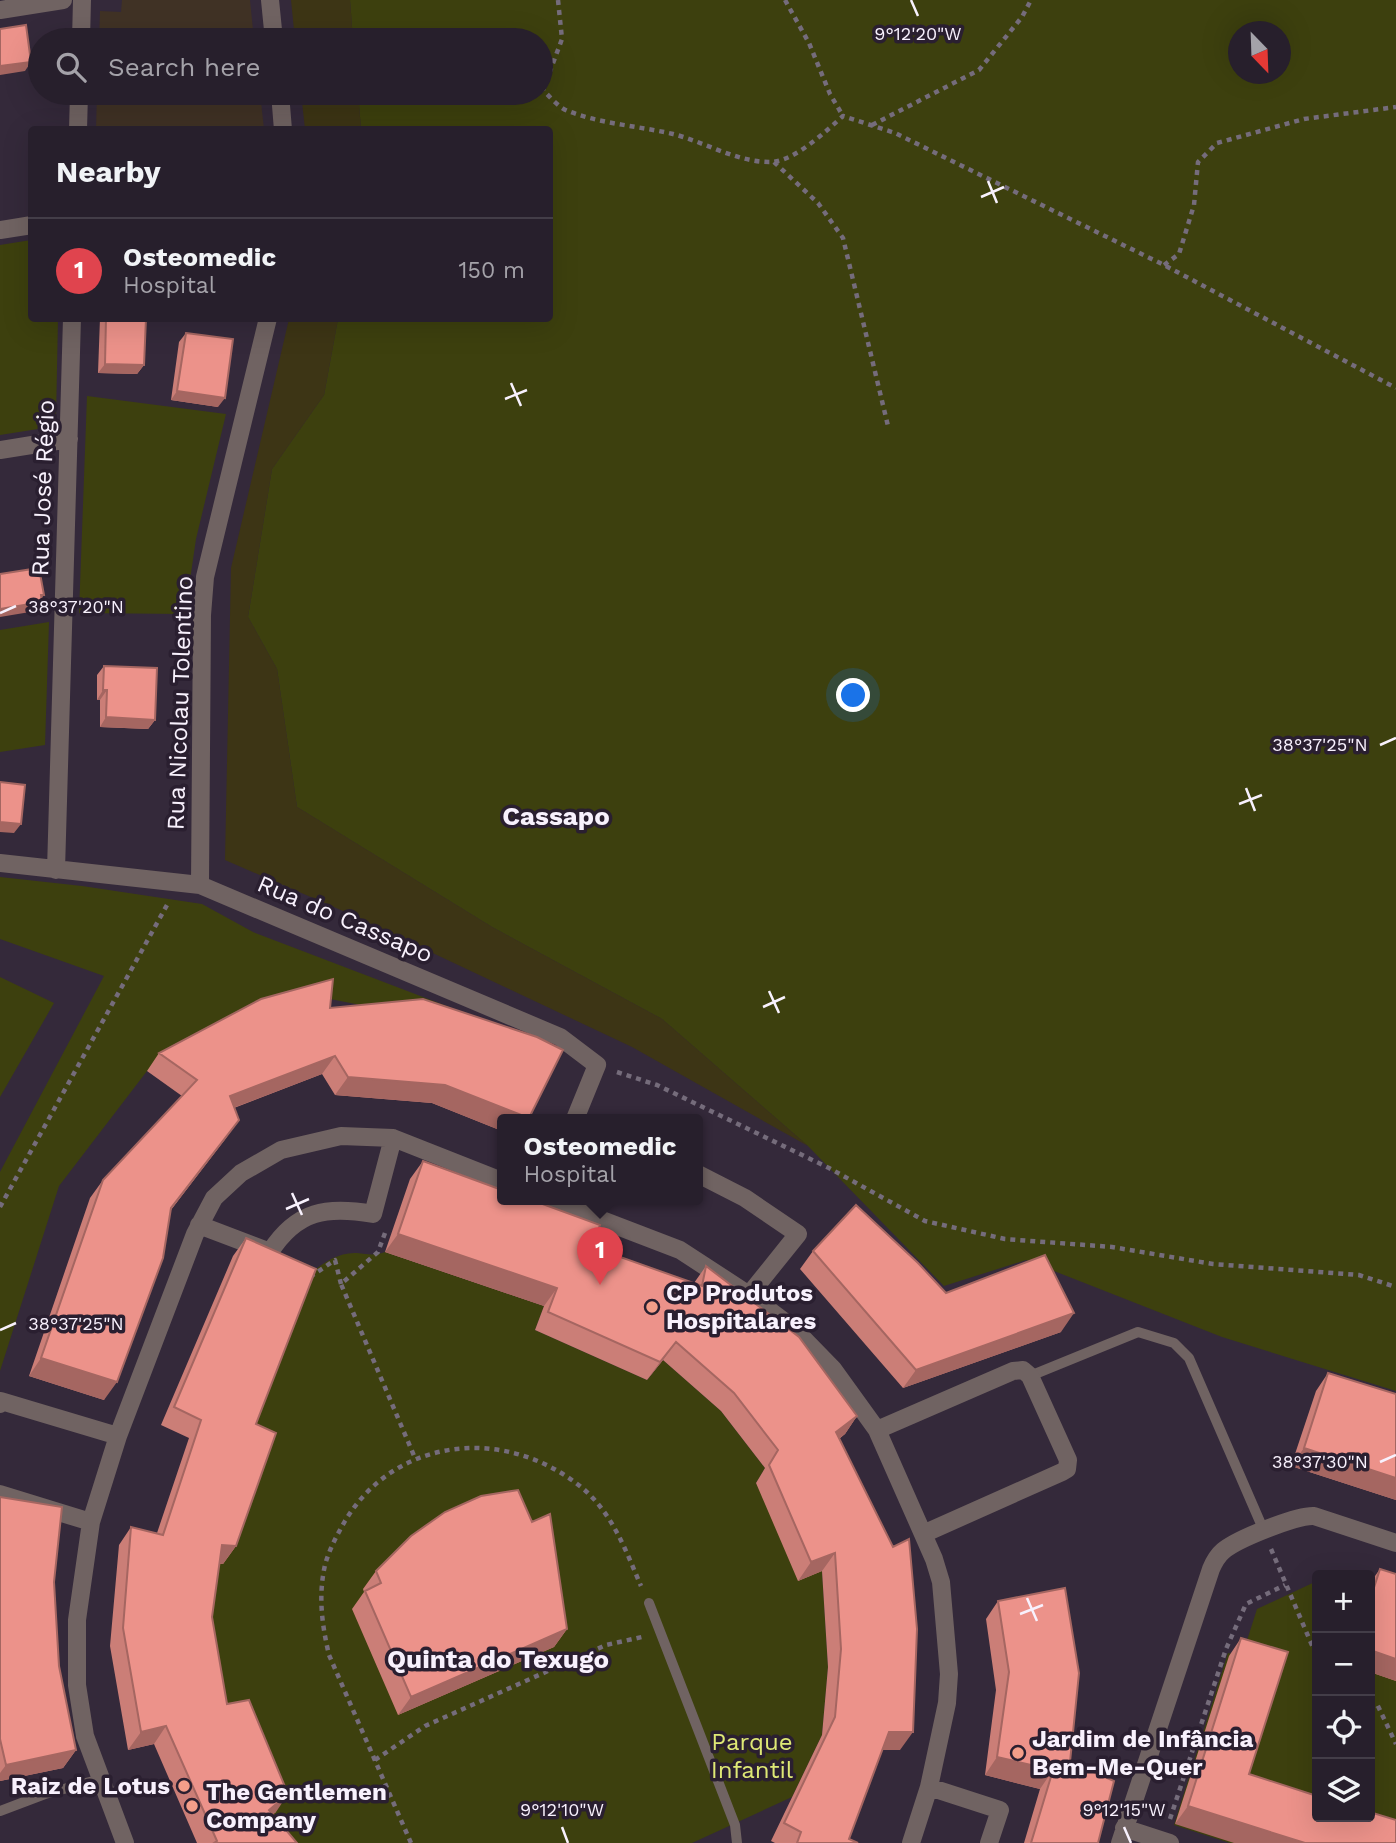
<!DOCTYPE html>
<html lang="en">
<head>
<meta charset="utf-8">
<style>
  body { margin:0; font-family:"Work Sans",sans-serif; background:#2f2734; color:#f1f3f6 }
  .controls { position:absolute; right:21px; bottom:21px; display:grid; overflow:hidden; border-radius:7px; box-shadow:0 7px 28px #0002 }
  .controls button { width:63px; height:63px; display:grid; place-items:center; padding:0; border:0; border-bottom:2px solid #433d48; background:#271f2c; color:#f1f3f6; font:35px sans-serif }
  .compass { position:absolute; left:1228px; top:21px; width:63px; height:63px; border-radius:50%; background:#271f2c; box-shadow:0 7px 28px #0002; rotate:157deg }
  .you { position:absolute; left:854px; top:696px; width:24px; height:24px; margin:-18px; border:5px solid #fff; border-radius:50%; background:#1a73e8; box-shadow:0 0 0 10px #1a73e833 }
  .badge { display:grid; place-items:center; width:46px; height:46px; border-radius:50%; background:#ea580c; color:#fff; font-size:23px; font-weight:700 }
  .pin { position:absolute; translate:-50% -58px; filter:drop-shadow(0 2px 4px #0008) }
  .pin::after { content:''; position:absolute; top:37px; width:24px; height:21px; background:inherit; clip-path:polygon(0 0,100% 0,50% 100%) }
  .popup { position:absolute; left:497px; top:1114px; width:206px; height:91px; box-sizing:border-box; display:grid; place-content:center; border-radius:7px; background:#271f2c; filter:drop-shadow(0 2px 5px #0005); font-size:23px; white-space:nowrap; color:#a4a2a9 }
  .popup b { font-size:26px; color:#f1f3f6 }
  .popup::after { content:''; position:absolute; left:50%; top:100%; margin-left:-14px; border:14px solid transparent; border-top-color:#271f2c }
  .list { margin:0; padding:0; list-style:none }
  h2 { display:flex; justify-content:space-between; align-items:center; height:91px; margin:0; padding:0 28px; font-size:30px }
  h2 small { font-size:23px; font-weight:400; color:#a4a2a9 }
  .list li { display:grid; grid-template-columns:46px 1fr auto; gap:21px; align-items:center; box-sizing:border-box; height:105px; padding:0 28px; border-top:2px solid #433d48 }
  .list b { display:block; font-size:26px; white-space:nowrap }
  .list p { margin:0; font-size:23px; white-space:nowrap; color:#a4a2a9 }
  .list em { font-size:23px; font-style:normal; color:#a4a2a9 }
  .icon { flex:none; width:38px; height:38px; fill:none; stroke:currentColor; stroke-width:2; stroke-linecap:round; stroke-linejoin:round }
  .map { position:relative; flex:none; width:1396px; height:1843px; overflow:hidden }
  .search { position:absolute; background:#271f2c; box-shadow:0 7px 28px #0002; left:28px; top:28px; width:525px; height:77px; display:flex; align-items:center; gap:18px; box-sizing:border-box; padding:0 24px; border-radius:38px; color:#a4a2a9; font-size:26px }
  .panel { position:absolute; background:#271f2c; box-shadow:0 7px 28px #0002; left:28px; top:126px; width:525px; height:196px; border-radius:7px }
  .map>svg:first-child { display:block }
  .industrial { fill:#403225 }
  .green { fill:#3d400e; fill-rule:evenodd }
  .sand { fill:#3d3515 }
  .lines { fill:none; stroke-linecap:round; stroke-linejoin:round }
  .path { stroke:#756c7b; stroke-width:4.5; stroke-dasharray:5 5; stroke-linecap:butt }
  .service { stroke:#706362; stroke-width:10 }
  .minor { stroke:#706362; stroke-width:18 }
  .wall { fill:#cb7e77 }
  .shaded-wall { fill:#a56661 }
  .building { fill:#ec928a; stroke:#a56661; stroke-width:2 }
  .ticks { fill:none; stroke:#f8f1fd; stroke-width:2.5 }
  .poi-dot { fill:#f49e89; stroke:#2a1f30; stroke-width:2.5 }
  .labels { text-anchor:middle; stroke-width:7; stroke-linejoin:round; paint-order:stroke }
  .street-label { font-size:24px; fill:#f8f1fd; stroke:#2a1f30 }
  .poi-label { font-size:24px; font-weight:bold; fill:#f8f1fd; stroke:#2a1f30; text-anchor:start }
  .park-label { font-size:24px; fill:#dee875; stroke:#2a1f30 }
  .neighbourhood-label { font-size:26px; font-weight:bold; fill:#f8f1fd; stroke:#2a1f30 }
  .ticks-label { font-size:18px; text-anchor:middle; fill:#f8f1fd; stroke:#2a1f30; stroke-width:7; stroke-linejoin:round; paint-order:stroke }
</style>
</head>
<body>
<div class="map">
<svg width="1396" height="1843" viewBox="0 0 1396 1843">
  <rect width="100%" height="100%" fill="#34293a"/>
  <path class="industrial" d="M122 0H250L254 40H99L100 11 121 12Z
    M97 93H260L264 129H96Z"/>
  <path class="green" d="M350 0H1396V1391L1222 1337 1026 1260 944 1286 808 1146 662 1019 492 927 297 807 277 669 248 617 272 469 324 395 338 319 550 318V130L361 129 358 93H541V40H353ZM1238 32H1280V74H1238Z
    M31 240 32 318 58 319 56 417 38 429 0 435V245Z
    M87 396 226 414 196 539 185 614 79 613Z
    M49 622 45 745 0 752V630Z
    M0 877 82 886 202 904 253 932 533 1039 320 997 147 1071 59 1186 0 1371V1172L104 976 0 939Z
    M0 977 54 1003 0 1097Z
    M385 1252 544 1306 535 1330 647 1380 663 1360 721 1411 765 1468 756 1483 822 1571 828 1667 822 1735 792 1797 692 1843H269L214 1722 209 1563 243 1442 310 1274C322 1263 339 1252 357 1253 368 1254 373 1256 385 1252Z
    M1317 1581V1817H1370V1581L1396 1590V1843H1230L1174 1825 1228 1653 1242 1656 1257 1609Z"/>
  <path class="sand" d="M291 0H350L353 40H295Z
    M301 93H358L361 129H305Z
    M289 319H338L324 395 272 469 248 617 277 669 297 807 492 927 662 1019 808 1146 632 1047 350 914 225 860 231 568Z"/>
  <g class="lines">
    <path class="path" d="M558 0 562 39 543 90C550 97 559 108 568 111 601 124 639 126 673 134 705 142 738 163 772 162 796 160 826 131 843 116L895 133 1164 265 1396 388
      M785 0 809 43 830 94 843 116
      M872 125 979 70 1022 17 1031 0
      M774 162 818 203 843 238 888 426
      M1164 265 1179 254 1194 205 1198 162 1217 143 1304 119 1396 107
      M617 1072 657 1085 829 1168 925 1221 1005 1239 1112 1247 1213 1264 1359 1275 1396 1287
      M0 1207 167 905
      M385 1233 378 1252 341 1284 415 1458
      M310 1277 335 1260 341 1284
      M1271 1549 1317 1657
      M1370 1708 1377 1704 1396 1744
      M375 1760 425 1726 606 1645 642 1637
      M1170 1819 1226 1649 1246 1604 1285 1585
      M411 1843 329 1655C322 1625 318 1596 325 1565 329 1550 337 1535 345 1521 396 1436 506 1426 581 1487 612 1512 626 1551 641 1586"/>
    <path class="service" d="M1030 1376 1138 1332 1174 1343 1189 1358 1264 1531
      M649 1603 735 1825 737 1843
      M0 1811 45 1794 101 1779"/>
    <path class="minor" d="M270 0 274 40
      M0 10 63 0
      M81 40 82 0
      M280 93 283 130
      M78 130 79 93
      M0 230 32 225
      M0 450 69 439
      M0 863 200 885 560 1037 597 1065 575 1119
      M56 870 72 318
      M200 885 202 615 205 577 268 318
      M698 1174 745 1198 798 1234 749 1295
      M547 1199 680 1250 749 1295 794 1329 833 1369 877 1430 934 1559 941 1582 949 1674 947 1703 929 1787 911 1843
      M199 1225 270 1252C297 1210 327 1206 373 1214L393 1138
      M0 1404 1 1401 118 1436
      M877 1430 1013 1371 1023 1370 1030 1376 1068 1460 1067 1469 1062 1472 923 1534
      M0 1494 91 1522
      M929 1787 1000 1810 989 1843
      M1124 1828 1170 1843
      M125 1843 85 1736 77 1685V1620L91 1522 118 1436 195 1234 214 1198 241 1173 281 1150 341 1136 393 1138 502 1181
      M1120 1843 1211 1569C1214 1562 1217 1556 1223 1551 1237 1539 1297 1515 1314 1516L1396 1543"/>
  </g>
  <path class="wall" d="M100 318H146L144 365 137 374 98 373Z
    M186 333 218 407 171 400 179 342Z
    M104 666 155 720 148 729 100 727V700H97V675Z
    M330 1008 502 1119V1131L432 1103 335 1095 322 1074 234 1108 226 1138 171 1210 104 1400 29 1376 90 1198 103 1180 182 1096 147 1071 159 1053Z
    M423 1161 592 1247 694 1283 706 1266 857 1416 845 1434 839 1439 900 1750H882L849 1839 858 1843H775L771 1841 822 1735 828 1667 822 1571 798 1581 756 1483 765 1468 721 1411 663 1360 647 1380 535 1330 544 1306 385 1252 410 1179Z
    M246 1238 256 1424 236 1546 223 1564H219L212 1617 227 1704 276 1812 273 1814 297 1843H197L154 1744 128 1750 110 1646 119 1545 131 1527 157 1533 189 1438 161 1425 233 1256Z
    M813 1251 946 1293 1061 1332 903 1388 800 1269Z
    M1328 1373 1396 1394V1500L1291 1466 1316 1391Z
    M0 1497 54 1582 59 1666 76 1750 63 1768 0 1781Z
    M1380 1569 1396 1574V1681L1370 1672V1583Z
    M376 1571 567 1629 554 1647 398 1715 352 1609 364 1592 363 1589Z
    M998 1601 1070 1762 1098 1843H1024L1040 1789 985 1775 996 1690 986 1619Z
    M1241 1638 1249 1774 1175 1824 1229 1656Z"/>
  <path class="shaded-wall" d="M31 62 25 71 0 75V66Z
    M105 364 144 365 137 374 98 373Z
    M177 391 225 398 218 407 171 400Z
    M44 595 38 603 42 602 36 611 0 617V609Z
    M103 690H107L100 700H97Z
    M106 717 155 720 148 729 100 727Z
    M0 822 21 824 14 833 0 832Z
    M335 1056 322 1074 217 1114 230 1096Z
    M348 1077 445 1085 529 1118 502 1119V1131L432 1103 335 1095Z
    M239 1120 226 1138 158 1226 171 1208Z
    M398 1234 557 1288 544 1306 385 1252Z
    M1074 1313 1061 1332 903 1388 916 1370Z
    M676 1342 663 1360 647 1380 660 1362Z
    M41 1358 117 1382 104 1400 29 1376Z
    M857 1416 845 1434 823 1450 836 1432Z
    M1304 1448 1396 1478V1500L1291 1466Z
    M222 1545 236 1546 223 1564 209 1563Z
    M835 1553 822 1571 798 1581 811 1562Z
    M567 1629 554 1647 398 1715 411 1697Z
    M1370 1650 1396 1659V1681L1370 1672Z
    M166 1726 154 1744 128 1750 141 1732Z
    M889 1732H913L900 1750H876Z
    M76 1750 63 1768 0 1781V1773L6 1765Z
    M997 1757 1053 1770 1040 1789 985 1775Z
    M288 1794 276 1812 257 1829 269 1810Z
    M1188 1806 1305 1843H1234L1175 1824Z"/>
  <path class="building" d="M26 25 31 62 0 66V29Z
    M106 318H146L144 365 105 364Z
    M186 333 233 339 225 398 177 391Z
    M39 568 44 595H41L42 602 0 609V574Z
    M104 666 157 668 155 720 106 717 107 690H103Z
    M0 782 25 785 21 824 0 822Z
    M333 979 330 1008 423 999 537 1037 563 1050 529 1118 445 1085 348 1077 335 1056 230 1096 239 1120 171 1208 163 1258 117 1382 41 1358 103 1180 197 1080 159 1053 261 999Z
    M423 1161 502 1190V1199H529L600 1225 592 1247 702 1286 706 1266 799 1337 857 1416 836 1432 893 1547 909 1539 917 1629 913 1732H889L849 1839 858 1843H797L801 1832 784 1823 835 1717 841 1649 835 1553 811 1562 769 1465 778 1450 734 1393 676 1342 660 1362 548 1312 557 1288 398 1234Z
    M856 1205 918 1263 946 1293 1045 1255 1074 1313 916 1370 813 1251Z
    M246 1238 316 1269 256 1424 276 1433 236 1546 222 1545 212 1617 227 1704 249 1700 288 1794 269 1810 297 1843H214L217 1841 166 1726 141 1732 123 1628 131 1527 163 1535 201 1420 174 1407Z
    M1328 1373 1396 1394V1478L1304 1448Z
    M518 1490 532 1522 550 1514 567 1629 411 1697 365 1591 381 1583 376 1571 411 1536 445 1512 481 1496Z
    M0 1497 62 1507 54 1582 59 1666 76 1750 6 1765 0 1739Z
    M1380 1569 1396 1574V1659L1370 1650V1600Z
    M1065 1588 1079 1673 1070 1762 1114 1781 1098 1843H1031L1053 1770 997 1757 1009 1672 998 1601Z
    M1241 1638 1288 1652 1249 1774 1317 1796V1817H1370V1812L1396 1820V1843H1305L1188 1806Z"/>
  <path class="ticks" d="M911 0 918 16M988 181 997 203M981 197 1004 187M511 383 521 406M505 399 527 390M0 613 16 606M1380 745 1396 738M1246 788 1255 811M1239 804 1262 795M769 991 779 1013M763 1007 785 997M292 1193 302 1215M286 1209 309 1199M0 1330 16 1323M1380 1462 1396 1455M1027 1598 1037 1621M1020 1614 1043 1605M562 1827 568 1843M1124 1827 1131 1843"/>
  <g class="poi-dot">
    <circle cx="652" cy="1307" r="7"/>
    <circle cx="1018" cy="1753" r="7"/>
    <circle cx="184" cy="1786" r="7"/>
    <circle cx="192" cy="1806" r="7"/>
  </g>
  <g class="labels">
    <g class="street-label">
      <text transform="translate(43 488) rotate(-88)" y="8">Rua José Régio</text>
      <text transform="translate(180 703) rotate(-88)" y="8">Rua Nicolau Tolentino</text>
      <text transform="translate(345 919) rotate(23)" y="8">Rua do Cassapo</text>
    </g>
    <g class="poi-label">
      <text x="666" y="1301">CP Produtos<tspan x="666" dy="28">Hospitalares</tspan></text>
      <text x="1032" y="1747">Jardim de Infância<tspan x="1032" dy="28">Bem-Me-Quer</tspan></text>
      <text x="170" y="1794" text-anchor="end">Raiz de Lotus</text>
      <text x="206" y="1800">The Gentlemen<tspan x="206" dy="28">Company</tspan></text>
    </g>
    <g class="park-label">
      <text x="752" y="1750">Parque<tspan x="752" dy="28">Infantil</tspan></text>
    </g>
    <g class="neighbourhood-label">
      <text x="556" y="825">Cassapo</text>
      <text x="498" y="1668">Quinta do Texugo</text>
    </g>
  </g>
  <g class="ticks-label">
    <text x="918" y="40">9°12'20"W</text>
    <text x="76" y="613">38°37'20"N</text>
    <text x="1320" y="751">38°37'25"N</text>
    <text x="76" y="1330">38°37'25"N</text>
    <text x="1320" y="1468">38°37'30"N</text>
    <text x="562" y="1816">9°12'10"W</text>
    <text x="1124" y="1816">9°12'15"W</text>
  </g>
</svg>
<div class="controls">
<button>+</button>
<button>−</button>
<button><svg class="icon" aria-label="locate" viewBox="0 0 24 24"><circle cx="12" cy="12" r="6"/><path d="M12 2v4M12 18v4M2 12h4M18 12h4"/></svg></button>
<button><svg class="icon" aria-label="layers" viewBox="0 0 24 24"><path d="M12 4l9 5-9 5-9-5zM3 14l9 5 9-5"/></svg></button>
</div>
<svg class="compass" viewBox="-18 -18 36 36"><path d="M0-13l5 13h-10z" fill="#e53935"/><path d="M0 13l5-13h-10z" fill="#a4a2a9"/></svg>
<div class="you"></div>
<div class="pin badge" style="left:600px;top:1285px;background:#e0444e">1</div>
<div class="popup"><b>Osteomedic</b>Hospital</div>
<div class="search"><svg class="icon" aria-label="search" viewBox="0 0 24 24"><circle cx="10" cy="10" r="6"/><path d="M15 15l6 6"/></svg>Search here</div>
<section class="panel">
<h2>Nearby<small></small></h2>
<ul class="list">
<li><span class="badge" style="background:#e0444e">1</span><div><b>Osteomedic</b><p>Hospital</p></div><em>150 m</em></li>
</ul>
</section>
</div>
</body>
</html>
